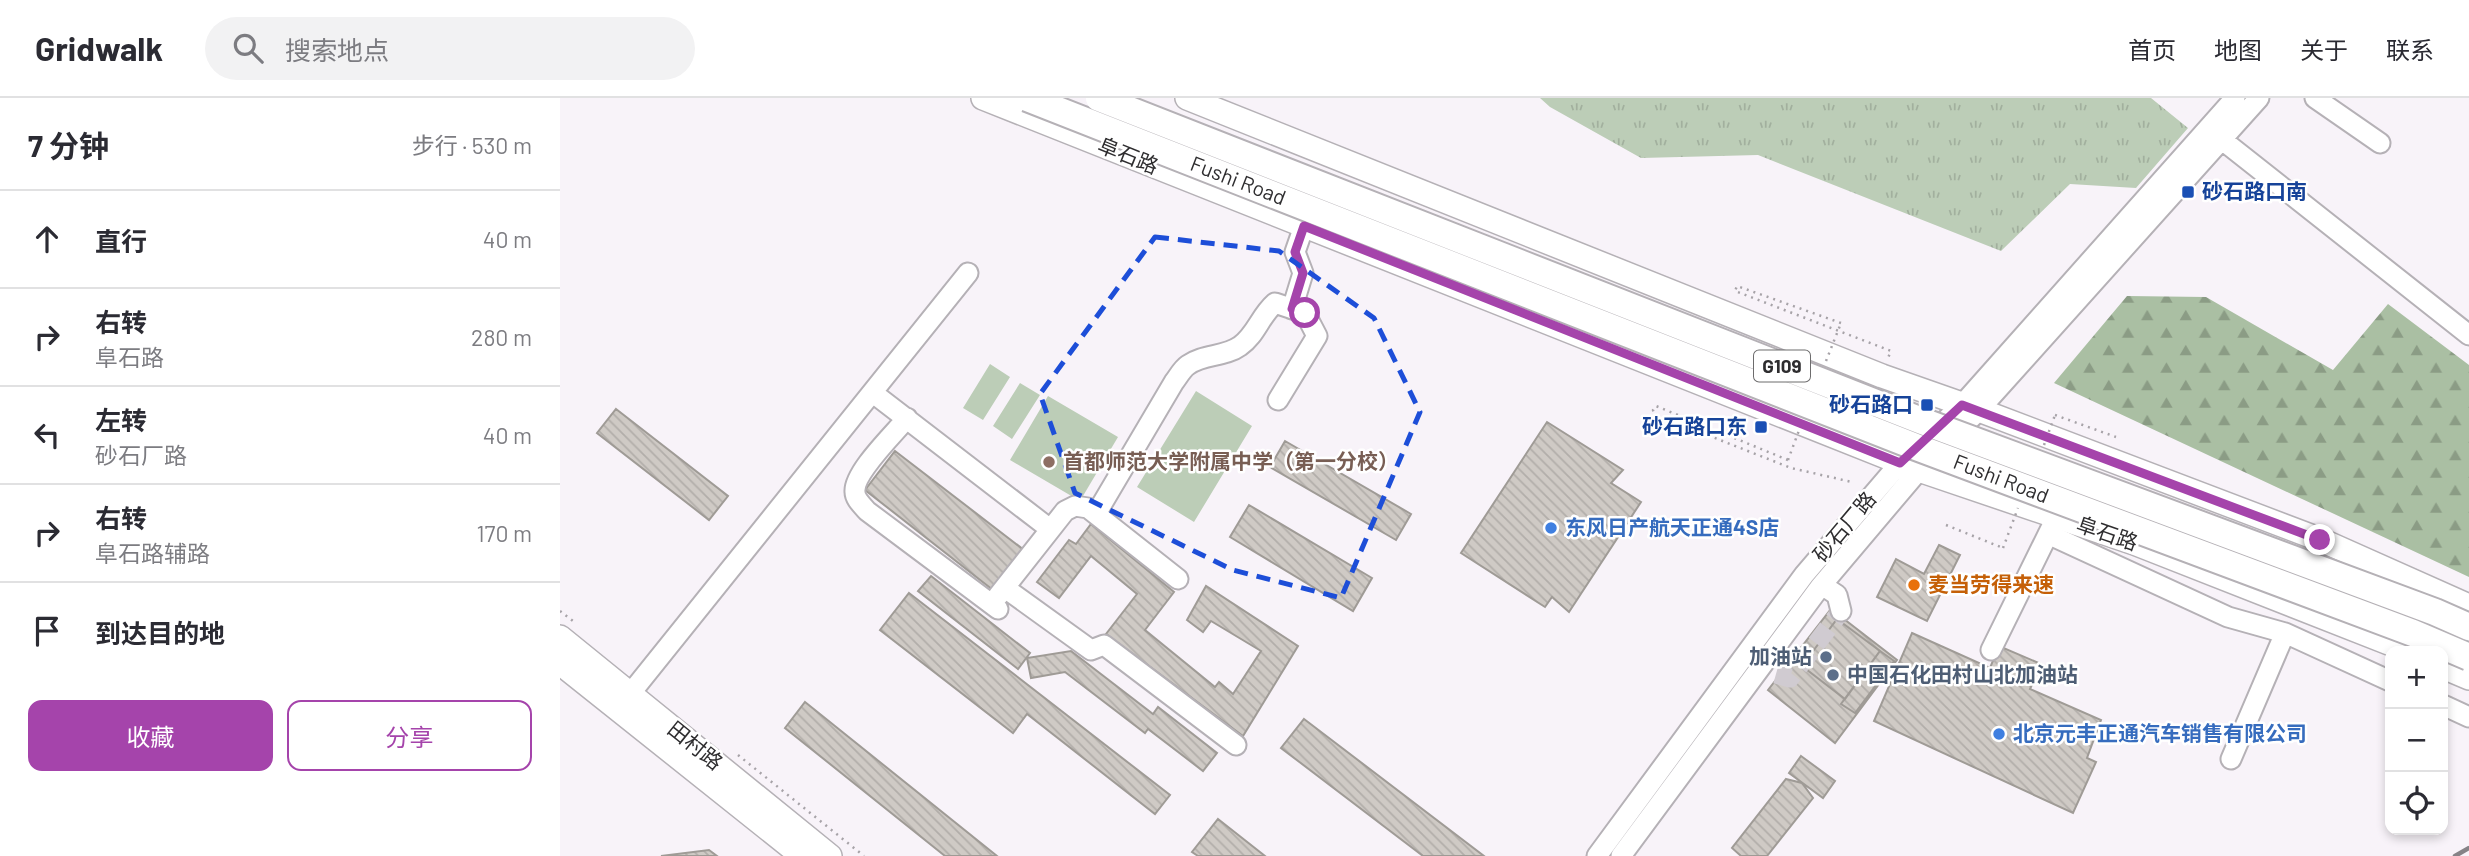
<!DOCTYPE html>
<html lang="zh">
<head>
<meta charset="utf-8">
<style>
  body { margin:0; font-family:Barlow,"Noto Sans SC",sans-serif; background:#f2f2f3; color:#2b2b33 }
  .controls { position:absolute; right:21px; bottom:21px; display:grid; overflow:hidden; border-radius:14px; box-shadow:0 4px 10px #0003 }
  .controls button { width:63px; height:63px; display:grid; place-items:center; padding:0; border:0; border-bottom:2px solid #e1e1e2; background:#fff; color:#2b2b33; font:35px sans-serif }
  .stop { position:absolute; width:21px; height:21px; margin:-16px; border:5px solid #a544ab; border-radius:50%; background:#fff }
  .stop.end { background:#a544ab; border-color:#fff; box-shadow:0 2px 7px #0008 }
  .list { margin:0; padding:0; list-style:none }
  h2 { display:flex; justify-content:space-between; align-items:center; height:91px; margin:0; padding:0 28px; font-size:30px }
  h2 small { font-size:23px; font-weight:400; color:#7c7c81 }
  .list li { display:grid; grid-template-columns:46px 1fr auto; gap:21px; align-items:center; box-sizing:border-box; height:98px; padding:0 28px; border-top:2px solid #e1e1e2 }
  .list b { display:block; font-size:26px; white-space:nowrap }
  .list p { margin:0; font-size:23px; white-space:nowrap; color:#7c7c81 }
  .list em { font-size:23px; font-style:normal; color:#7c7c81 }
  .actions { display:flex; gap:14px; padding:21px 28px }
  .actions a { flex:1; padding:16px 0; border:2px solid #a544ab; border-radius:14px; text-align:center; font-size:24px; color:#a544ab }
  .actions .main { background:#a544ab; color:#fff }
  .icon { flex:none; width:38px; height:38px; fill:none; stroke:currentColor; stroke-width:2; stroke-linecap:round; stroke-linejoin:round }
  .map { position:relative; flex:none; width:1909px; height:758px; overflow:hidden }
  header { display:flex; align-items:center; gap:42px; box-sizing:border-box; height:98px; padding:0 35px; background:#fff; border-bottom:2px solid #e1e1e2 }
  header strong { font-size:33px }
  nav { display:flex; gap:38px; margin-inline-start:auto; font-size:24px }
  .search { width:490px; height:63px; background:#f2f2f3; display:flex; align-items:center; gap:18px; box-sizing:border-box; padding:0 24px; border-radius:38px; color:#7c7c81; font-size:26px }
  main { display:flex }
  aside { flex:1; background:#fff }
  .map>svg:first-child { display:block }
  .grass { fill:#bccdb7 }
  .forest { fill:url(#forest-firs) }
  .park { fill:url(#park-tufts) }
  .building { fill:url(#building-back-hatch); stroke:#9f9b96; stroke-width:2 }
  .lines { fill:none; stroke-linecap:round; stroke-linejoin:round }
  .minor-tunnel { stroke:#d0cbd1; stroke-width:19; stroke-dasharray:19 10; stroke-linecap:butt }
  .minor-casing { stroke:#b5b1b6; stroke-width:23 }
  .major-casing { stroke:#b5b1b6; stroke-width:26 }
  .path { stroke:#a7a3a8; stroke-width:2.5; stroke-dasharray:2 5; stroke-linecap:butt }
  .minor { stroke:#fff; stroke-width:19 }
  .major { stroke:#fff; stroke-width:23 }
  .rail { stroke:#868387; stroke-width:4.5 }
  .highway-bridge-casing { stroke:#b5b1b6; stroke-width:30; stroke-linecap:butt }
  .path-bridge { stroke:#a7a3a8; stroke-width:2.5; stroke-dasharray:2 5; stroke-linecap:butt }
  .highway-bridge { stroke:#fff; stroke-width:26 }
  .route { stroke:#a544ab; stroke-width:9 }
  .marked { fill:none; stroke:#1d4ed8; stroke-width:5; stroke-dasharray:14 9; stroke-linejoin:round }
  .transit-dot { fill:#1a4fb4; stroke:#fff; stroke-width:2.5 }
  .education-dot { fill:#8d6e63; stroke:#fff; stroke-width:2.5 }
  .shop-dot { fill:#3f7fe0; stroke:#fff; stroke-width:2.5 }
  .food-dot { fill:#e8710a; stroke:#fff; stroke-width:2.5 }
  .service-dot { fill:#5c6f8a; stroke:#fff; stroke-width:2.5 }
  .labels { text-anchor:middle; stroke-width:5; stroke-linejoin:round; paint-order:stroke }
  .shield { fill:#fff; stroke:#6d6c6d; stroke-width:2 }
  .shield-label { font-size:19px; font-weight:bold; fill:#2e2d2f }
  .street-label { font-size:21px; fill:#2e2d2f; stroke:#fff }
  .transit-label { font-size:21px; font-weight:bold; fill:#164399; stroke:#fff; text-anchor:end }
  .education-label { font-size:21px; font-weight:bold; fill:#785e54; stroke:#fff; text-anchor:start }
  .shop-label { font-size:21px; font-weight:bold; fill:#366cbe; stroke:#fff; text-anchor:start }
  .food-label { font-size:21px; font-weight:bold; fill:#c56008; stroke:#fff; text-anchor:start }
  .service-label { font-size:21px; font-weight:bold; fill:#4e5e75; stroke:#fff; text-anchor:end }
</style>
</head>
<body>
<header>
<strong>Gridwalk</strong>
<div class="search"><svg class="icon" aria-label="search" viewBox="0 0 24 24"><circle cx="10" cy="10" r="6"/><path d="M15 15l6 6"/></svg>搜索地点</div>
<nav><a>首页</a><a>地图</a><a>关于</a><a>联系</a></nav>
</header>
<main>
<aside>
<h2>7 分钟<small>步行 · 530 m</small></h2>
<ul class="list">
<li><svg class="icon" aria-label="ahead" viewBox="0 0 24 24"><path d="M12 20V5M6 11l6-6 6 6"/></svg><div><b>直行</b></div><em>40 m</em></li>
<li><svg class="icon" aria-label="right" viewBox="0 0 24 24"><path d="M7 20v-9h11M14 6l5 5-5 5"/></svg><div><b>右转</b><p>阜石路</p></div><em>280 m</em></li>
<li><svg class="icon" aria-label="left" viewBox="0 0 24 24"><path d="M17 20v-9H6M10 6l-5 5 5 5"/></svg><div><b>左转</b><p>砂石厂路</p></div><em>40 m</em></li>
<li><svg class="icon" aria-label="right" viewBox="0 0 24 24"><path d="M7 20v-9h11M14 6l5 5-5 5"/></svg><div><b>右转</b><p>阜石路辅路</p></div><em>170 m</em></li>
<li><svg class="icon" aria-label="arrive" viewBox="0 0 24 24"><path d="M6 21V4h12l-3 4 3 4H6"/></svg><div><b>到达目的地</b></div></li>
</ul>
<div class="actions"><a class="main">收藏</a><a>分享</a></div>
</aside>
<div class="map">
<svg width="1909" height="758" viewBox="0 0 1909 758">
  <defs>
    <pattern id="forest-firs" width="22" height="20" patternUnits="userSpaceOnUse" patternTransform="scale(1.75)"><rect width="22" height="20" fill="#aabfa3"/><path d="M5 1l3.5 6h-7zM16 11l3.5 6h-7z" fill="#8b9c85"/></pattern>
    <pattern id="park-tufts" width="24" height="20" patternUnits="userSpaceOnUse" patternTransform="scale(1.75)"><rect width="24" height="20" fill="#bccdb7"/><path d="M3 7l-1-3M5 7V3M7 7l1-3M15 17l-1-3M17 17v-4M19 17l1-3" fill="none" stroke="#a2b09e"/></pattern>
    <pattern id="building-back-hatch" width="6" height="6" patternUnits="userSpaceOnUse" patternTransform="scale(1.75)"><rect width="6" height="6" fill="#cfcac5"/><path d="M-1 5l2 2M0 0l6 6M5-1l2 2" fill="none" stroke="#b2aeaa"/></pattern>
  </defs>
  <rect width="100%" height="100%" fill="#f8f3f9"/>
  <path class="grass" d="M430 266 450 279 423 322 403 310Z
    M460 285 480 297 452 341 433 328Z
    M636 293 692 328 634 424 577 389Z
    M488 298 558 339 520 403 450 362Z"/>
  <path class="forest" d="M1567 198 1646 199 1773 272 1828 206 1909 267V479L1494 285Z"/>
  <path class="park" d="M980 0H1591L1628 30 1576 90 1510 86 1441 153 1198 57 1081 60 990 9Z"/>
  <path class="building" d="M56 311 168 398 149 422 37 335Z
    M987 324 1063 372 1051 385 1081 404 1009 514 992 499 985 509 901 455Z
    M725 343 851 416 836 442 710 369Z
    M335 353 464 452 433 492 305 392Z
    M689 407 812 480 793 513 670 439Z
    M531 426 614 494 585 532 655 589 659 584 673 596 701 553 651 523 643 534 627 522 646 488 738 548 683 638 546 536 577 496 531 458 499 500 477 484 509 442 516 446Z
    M1379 447 1400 457 1367 523 1317 499 1336 461 1364 476Z
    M371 478 470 555 458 571 358 493Z
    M349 495 610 697 595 716 467 616 453 635 320 532Z
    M1271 511 1337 562 1275 645 1208 592Z
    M1277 521 1320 553 1285 601 1242 568Z
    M1352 535 1430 570 1439 548 1481 566 1470 591 1541 622 1527 660 1536 664 1513 715 1314 623Z
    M511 553 593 616 598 609 657 655 643 673 588 631 585 635 505 574 471 580 467 560Z
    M1320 553 1334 563 1295 615 1281 606Z
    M245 604 437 758H385L225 630Z
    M744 621 924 758H863L721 650Z
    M1241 658 1275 683 1263 700 1229 675Z
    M1226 681 1242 685 1253 700 1207 758H1181L1172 750Z
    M658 721 705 758H638L632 754Z
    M149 752 157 758H101Z"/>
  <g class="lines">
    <path class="minor-tunnel" d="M1216 576 1230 580 1281 513"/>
    <defs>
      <path id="minor" d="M1755 0 1820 45
        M1661 41 1909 237
        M732 211 743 175 735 154 744 128
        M313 295 490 431
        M347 320C334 336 293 375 295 394 295 401 302 407 307 413L438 511
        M536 416 614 284C618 279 622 271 628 267 643 256 665 259 680 248 696 237 700 218 715 205L745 215 757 238 718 302
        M1488 436 1668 519 1725 535 1830 583
        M1262 487 1277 497 1281 513
        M445 490 531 552 544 547 676 647
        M438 498 505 413 515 408 528 410 618 481
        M1431 552 1493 426
        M70 596 408 175
        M1883 607 1909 619
        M1671 661 1725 535
        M1037 758 1244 477 1340 365 1402 307 1675 0
        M1061 758 1260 489 1359 372 1419 312 1699 0"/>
      <path id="major" d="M423 0 1359 372 1574 445 1849 553
        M627 0 1322 278 1419 312 1761 442 1909 508
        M0 539 270 758
        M0 565 242 758
        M1883 569 1909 580"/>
    </defs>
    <use href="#minor" class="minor-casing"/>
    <use href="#major" class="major-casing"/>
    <path class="path" d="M1281 225 1177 188 1175 193 1331 253 1328 260
      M1495 317 1556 339
      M1228 362 1096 308 1093 312 1094 316 1231 370 1292 384
      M1386 427 1443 450
      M0 513 13 523
      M178 657 304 758"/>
    <use href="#minor" class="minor"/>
    <use href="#major" class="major"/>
    <path class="rail" d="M1895 758 1909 750"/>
    <defs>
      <path id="highway-bridge" d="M467 0 1356 349 1853 535 1909 559
        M539 0 1362 323 1875 514 1909 529"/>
    </defs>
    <use href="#highway-bridge" class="highway-bridge-casing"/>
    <path class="path-bridge" d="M1266 263 1281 225
      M1484 347 1495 317
      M1228 362 1241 327
      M1443 450 1458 410"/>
    <use href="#highway-bridge" class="highway-bridge"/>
  </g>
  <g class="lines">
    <path class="route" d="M745 215 732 211 743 175 735 154 744 128 1340 365 1402 307 1760 442"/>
  </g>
  <path class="marked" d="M595 139 719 153 814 220 860 314 781 500 673 472 515 395 480 296Z"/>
  <g class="transit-dot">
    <rect x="1621" y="87" width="14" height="14" rx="3.5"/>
    <rect x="1360" y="300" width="14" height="14" rx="3.5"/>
    <rect x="1194" y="322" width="14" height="14" rx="3.5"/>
  </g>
  <circle class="education-dot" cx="489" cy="364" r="7"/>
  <g class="shop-dot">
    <circle cx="991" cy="430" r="7"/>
    <circle cx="1439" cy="636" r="7"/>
  </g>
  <circle class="food-dot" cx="1354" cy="487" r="7"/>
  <g class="service-dot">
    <circle cx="1266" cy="559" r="7"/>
    <circle cx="1273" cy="577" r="7"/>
  </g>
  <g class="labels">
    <rect class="shield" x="1194" y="252.5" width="56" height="31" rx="5"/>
    <g class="shield-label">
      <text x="1222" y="275">G109</text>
    </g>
    <g class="street-label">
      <text transform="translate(568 58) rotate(22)" y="7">阜石路</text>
      <text transform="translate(678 83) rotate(21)" y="7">Fushi Road</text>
      <text transform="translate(1441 381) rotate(21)" y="7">Fushi Road</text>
      <text transform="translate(1285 429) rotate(-50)" y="7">砂石厂路</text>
      <text transform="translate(1547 436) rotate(19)" y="7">阜石路</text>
      <text transform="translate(135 648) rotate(39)" y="7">田村路</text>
    </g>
    <g class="transit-label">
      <text x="1642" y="101" text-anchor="start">砂石路口南</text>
      <text x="1353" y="314">砂石路口</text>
      <text x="1187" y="336">砂石路口东</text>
    </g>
    <g class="education-label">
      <text x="503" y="371">首都师范大学附属中学（第一分校）</text>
    </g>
    <g class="shop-label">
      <text x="1005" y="437">东风日产航天正通4S店</text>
      <text x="1453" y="643">北京元丰正通汽车销售有限公司</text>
    </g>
    <g class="food-label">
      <text x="1368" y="494">麦当劳得来速</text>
    </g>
    <g class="service-label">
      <text x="1252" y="566">加油站</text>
      <text x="1287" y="584" text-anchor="start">中国石化田村山北加油站</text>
    </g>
  </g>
</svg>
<div class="controls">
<button>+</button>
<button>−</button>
<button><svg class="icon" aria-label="locate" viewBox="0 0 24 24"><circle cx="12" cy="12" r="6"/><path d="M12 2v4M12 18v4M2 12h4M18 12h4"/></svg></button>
</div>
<div class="stop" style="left:745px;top:215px"></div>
<div class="stop end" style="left:1760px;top:442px"></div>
</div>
</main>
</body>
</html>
